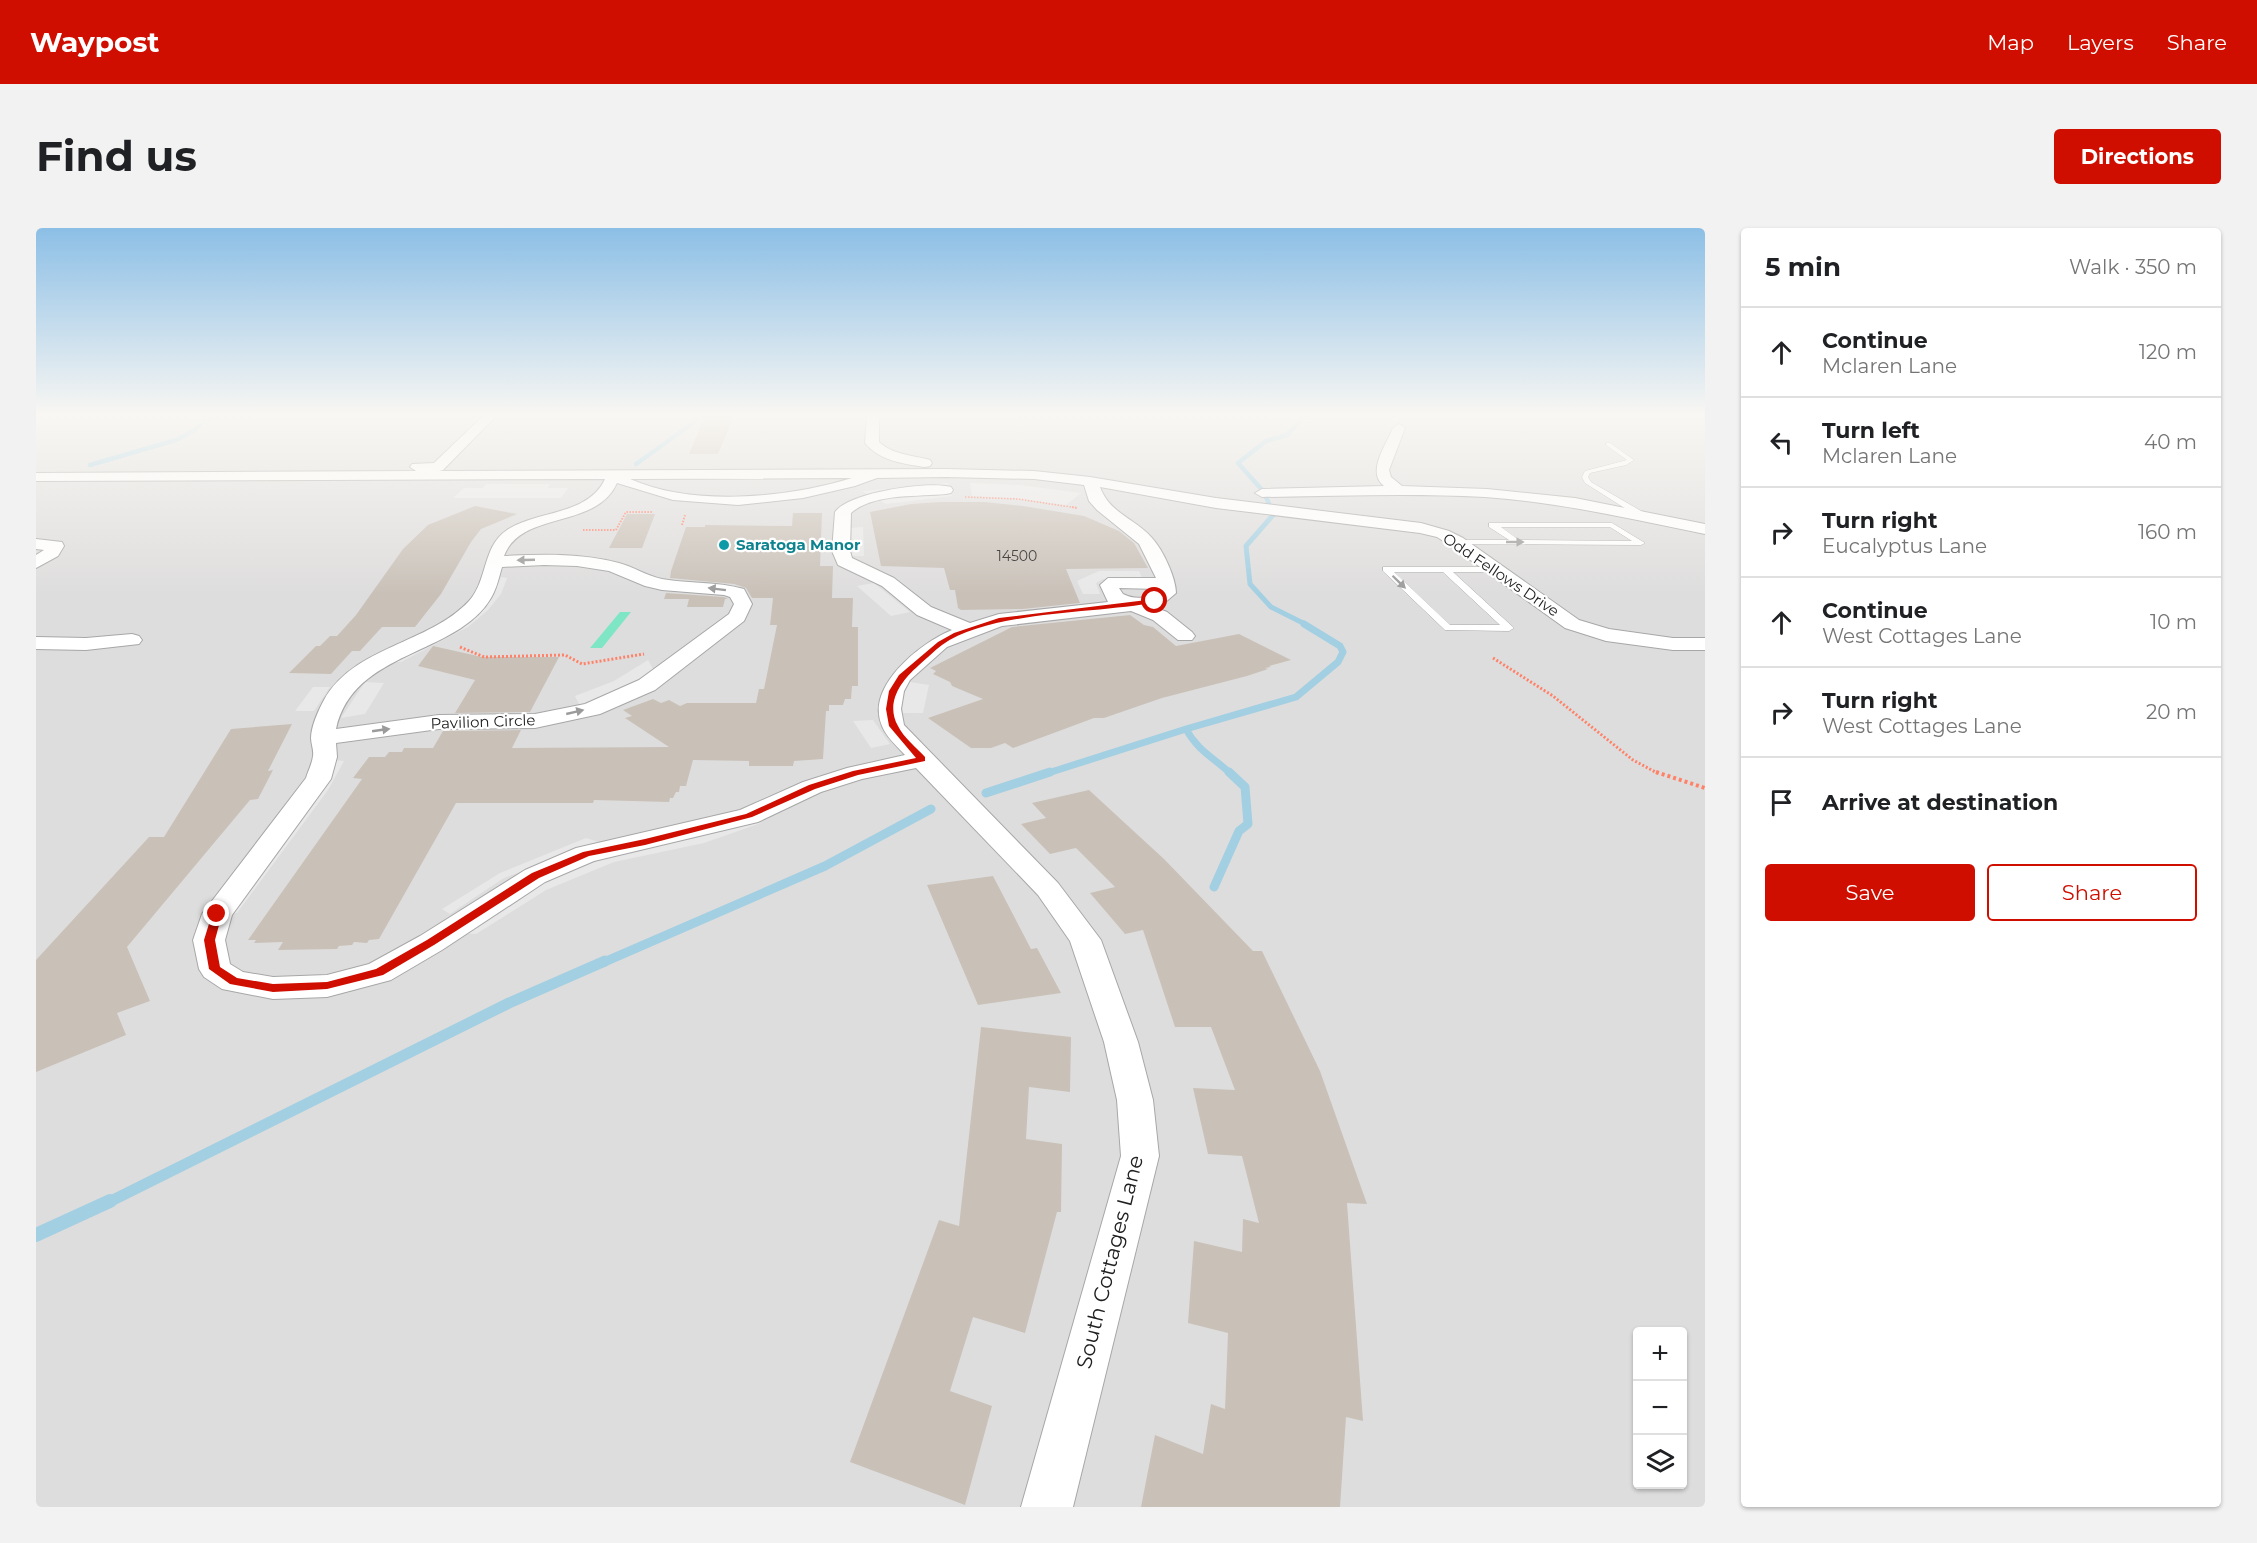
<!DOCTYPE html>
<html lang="en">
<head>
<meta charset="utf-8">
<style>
  body { margin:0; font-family:Montserrat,sans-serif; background:#f2f2f2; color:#202124 }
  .controls { position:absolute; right:18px; bottom:18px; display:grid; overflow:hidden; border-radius:6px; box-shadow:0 2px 4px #0004 }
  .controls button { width:54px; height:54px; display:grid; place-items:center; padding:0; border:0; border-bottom:2px solid #e0e0e0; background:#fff; color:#202124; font:30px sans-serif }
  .stop { position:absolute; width:18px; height:18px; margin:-14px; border:4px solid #cf0e00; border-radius:50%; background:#fff }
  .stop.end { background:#cf0e00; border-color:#fff; box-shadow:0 2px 6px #0008 }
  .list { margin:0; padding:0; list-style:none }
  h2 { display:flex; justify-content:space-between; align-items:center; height:78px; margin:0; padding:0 24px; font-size:26px }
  h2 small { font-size:20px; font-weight:400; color:#757577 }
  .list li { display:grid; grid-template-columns:39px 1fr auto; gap:18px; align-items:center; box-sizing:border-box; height:90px; padding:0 24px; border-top:2px solid #e0e0e0 }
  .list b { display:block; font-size:22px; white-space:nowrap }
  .list p { margin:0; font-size:20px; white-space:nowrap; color:#757577 }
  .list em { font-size:20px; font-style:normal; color:#757577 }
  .actions { display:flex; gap:12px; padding:18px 24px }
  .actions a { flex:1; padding:14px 0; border:2px solid #cf0e00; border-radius:6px; text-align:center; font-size:21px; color:#cf0e00 }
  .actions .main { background:#cf0e00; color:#fff }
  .icon { flex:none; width:33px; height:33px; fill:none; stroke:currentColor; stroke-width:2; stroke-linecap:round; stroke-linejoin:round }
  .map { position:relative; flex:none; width:1669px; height:1279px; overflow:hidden; border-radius:6px }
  header { display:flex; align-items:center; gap:36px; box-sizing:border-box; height:84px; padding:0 30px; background:#cf0e00; color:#fff }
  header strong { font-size:28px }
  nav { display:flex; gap:33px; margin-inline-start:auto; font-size:21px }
  .intro { display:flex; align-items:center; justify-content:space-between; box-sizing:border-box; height:144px; padding:0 36px }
  h1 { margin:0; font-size:42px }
  .button { padding:15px 27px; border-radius:6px; background:#cf0e00; color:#fff; font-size:21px; font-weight:700 }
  main { display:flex; gap:36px; padding:0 36px }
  aside { flex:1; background:#fff; border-radius:6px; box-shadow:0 2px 4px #0004 }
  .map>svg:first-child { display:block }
  .residential { fill:#dedddd; fill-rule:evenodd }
  .pitch { fill:#7ee6c5 }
  .parking { fill:#e8e8e8 }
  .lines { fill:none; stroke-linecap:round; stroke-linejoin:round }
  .stream-far5 { stroke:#a3cfe2; stroke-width:4.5 }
  .stream-far4 { stroke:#a3cfe2; stroke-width:5 }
  .stream-far3 { stroke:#a3cfe2; stroke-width:7 }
  .stream-far2 { stroke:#a3cfe2; stroke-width:9 }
  .stream-far1 { stroke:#a3cfe2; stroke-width:11 }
  .stream { stroke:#a3cfe2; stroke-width:14 }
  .building { fill:#c9c1b8 }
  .service-casing { stroke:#a7a7a7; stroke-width:1 }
  .minor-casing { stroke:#a7a7a7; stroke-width:2 }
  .path-far3 { stroke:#ff8268; stroke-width:1.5; stroke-dasharray:1.5 1.5; stroke-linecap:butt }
  .path-far2 { stroke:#ff8268; stroke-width:2; stroke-dasharray:1.5 1.5; stroke-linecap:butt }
  .path-far1 { stroke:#ff8268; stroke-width:3; stroke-dasharray:2 2; stroke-linecap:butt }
  .path { stroke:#ff8268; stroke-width:4; stroke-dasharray:3 3; stroke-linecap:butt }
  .service { fill:#fff; fill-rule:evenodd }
  .minor { fill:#fff; fill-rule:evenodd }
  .oneway { fill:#9b9b9b }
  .route { fill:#cf0e00 }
  .culture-dot { fill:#0f9aa8; stroke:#fff; stroke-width:2 }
  .labels { text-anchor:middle; stroke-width:4.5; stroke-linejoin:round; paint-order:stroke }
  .far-number-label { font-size:14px; fill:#4a4846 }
  .far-culture-label { font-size:15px; font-weight:bold; fill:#0d838f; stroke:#fff; text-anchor:start }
  .far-street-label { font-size:15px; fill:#202020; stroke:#fff }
  .near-street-label { font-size:21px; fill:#202020; stroke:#fff }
</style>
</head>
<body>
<header>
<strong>Waypost</strong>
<nav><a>Map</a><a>Layers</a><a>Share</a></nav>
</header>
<div class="intro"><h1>Find us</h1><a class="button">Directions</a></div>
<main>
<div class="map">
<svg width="1669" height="1279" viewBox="0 0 1669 1279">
  <rect width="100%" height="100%" fill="#f1eee5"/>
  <path class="residential" d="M0 188H1669V1279H0ZM1602 1104H1646V1256H1602Z"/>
  <path class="pitch" d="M584 384H595L566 420H554Z"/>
  <path class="parking" d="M912 255 916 268 850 276 826 263Z
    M934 255 984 257 1045 265 1030 277 977 270 936 268Z
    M450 256H514L512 260H532L525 270H417L428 260H447Z
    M827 299 828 328H812L814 300Z
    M1063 343H1103L1106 350 1067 351 1060 355 1064 366H1047L1041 353Z
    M465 349 471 350 465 366 452 382 432 399 365 434H357L424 398 445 382 458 366Z
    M838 355 874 384 855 388 821 358Z
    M612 432 617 441 590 460 544 478 539 468 578 453Z
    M329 454 348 455 329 486 305 490Z
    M874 454 893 457 887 485H867L865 472Z
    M277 459H294L278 483H259Z
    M837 492 854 516 835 520 817 493Z
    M297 532 308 533 292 562 201 685 188 686Z
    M719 590 725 595 668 615 578 634 510 662 440 706 424 705 489 662 576 627 664 609Z
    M550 610 563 614 468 650 414 686 406 681 464 645Z"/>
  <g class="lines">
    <path class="stream-far5" d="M600 236 667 188
      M54 237 140 212 159 202 167 194 185 188
      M1227 263 1202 235 1230 213 1251 207 1269 188
      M1230 269 1234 278"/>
    <path class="stream-far4" d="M1238 286 1210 318 1214 356 1235 379 1271 397"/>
    <path class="stream-far3" d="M1009 546 1150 501
      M1195 546C1178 530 1161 522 1150 501L1260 469 1302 434 1307 424 1304 418 1268 396"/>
    <path class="stream-far2" d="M950 565 1014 544
      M1178 659 1203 603 1212 596 1209 559 1193 544
      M566 735 789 638 895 581"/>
    <path class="stream-far1" d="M71 975 473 775 569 733"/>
    <path class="stream" d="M0 1007 74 973"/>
  </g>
  <path class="building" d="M669 188H698L682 226H653Z
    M905 274H948L987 278 1048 288 1083 303 1098 315 1112 340 1030 341 1044 375 987 381 925 382 922 380 919 362H914L908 340 845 338 834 284 875 276Z
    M439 278 481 286 445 301 435 314 405 366 379 399H346L324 423H316L295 446 253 445 280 418H284L294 408H301L320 387 367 321 392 297Z
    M757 285H786L784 338H797L796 370H817L816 399H822V458H816L815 471H809L807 477H793V483H790L787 531 758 533 757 538H713V533L657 532 650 558H644L643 564H640L637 570H634L633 574 558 572 557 575H420L343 711 333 712 331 715 318 714 316 717 303 718 301 721 242 722 247 714 218 715 220 712H212L326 551 317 550 333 529H349L353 524H366L368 520H397L407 503 485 502 476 520 633 519 589 490 596 488 587 482 617 471 625 475 633 472 644 478 651 475H720L723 461H728L741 397H734L737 370H716L710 360 698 356 634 350 635 343 650 299H669V297L756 298Z
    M591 286H619L606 320H573Z
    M630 365 688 369 692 371H689L687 379H651L653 371H628Z
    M1094 387 1108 397 1117 399 1140 418 1203 406 1255 432 1233 438 1235 439 1229 440 1232 441 1211 448 1126 470 1068 490H1058L977 520 969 515 955 520H935L892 490 947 471 916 458 914 454 897 446 900 443 894 440 976 399Z
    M397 418 446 429H523L494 484 419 485 439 452 382 438Z
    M256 496 232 543 237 542 222 571 214 572 91 719 114 773 81 785 90 807 0 844V732L113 609H128L195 501Z
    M1053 562 1128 631 1217 723H1226L1284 843 1331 976 1311 975 1327 1193 1310 1189 1304 1279H1105L1119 1207 1167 1226 1175 1176 1189 1181 1192 1105 1152 1095 1158 1013 1206 1024 1207 991 1223 995 1206 928 1172 926 1157 860 1199 862 1175 799H1139L1107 702 1089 706 1054 665 1079 659 1040 620 1014 626 985 596 1010 590 996 575Z
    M957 648 995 721 1001 720 1025 765 942 777 891 657Z
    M945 799 1035 809 1034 864 993 859 990 911 1026 916 1025 984H1021L989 1105 937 1089 914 1163 956 1178 929 1277 814 1234 903 992 923 998Z"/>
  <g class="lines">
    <defs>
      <path id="service" d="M1570 215H1574L1598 232 1590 237 1554 245 1552 249 1555 254 1612 287V291H1606L1549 255 1546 249 1549 243 1591 232 1570 217Z
        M1453 295H1576L1609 315 1605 317 1421 316 1417 314 1421 312H1473L1453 299ZM1465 299H1574L1596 313 1483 312Z
        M1347 339H1462V343L1459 344H1417L1478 400 1473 403 1409 402 1347 343ZM1358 344H1407L1464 397H1414Z"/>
      <path id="minor" d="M447 188H460L407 242 403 243 910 241 998 243 1054 249 1180 270 1385 295 1413 303 1427 310 1543 392 1573 401 1637 410H1669V422H1637L1570 413 1529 400 1415 318 1401 309 1384 305 1180 280 1064 259C1074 286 1099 290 1116 310 1127 322 1140 350 1140 365L1126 377 1118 379 1131 384 1156 404 1159 408 1156 412H1142L1117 392 1095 383 966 398 911 419 874 452 868 463 865 481 868 497 1022 655 1065 712 1102 814 1117 872 1123 928 1037 1279H985L1085 928 1081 872 1068 814 1034 713 1002 667 880 540 826 551 785 564 722 594 558 633 509 654 406 722 355 752 291 769 237 771 186 761 168 749 163 741 157 712 166 686 270 550C272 543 276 536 277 528 278 522 275 516 275 510 275 499 282 483 288 472 318 418 393 416 433 373 452 352 446 319 471 302 501 282 552 288 569 251L0 253V245L380 243 374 239 376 236 398 235ZM910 249 998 251 1048 257 1053 273 1061 282 1103 316 1120 350H1072L1064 357 1072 374 963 386 934 395 895 379 858 350 816 330 814 323 815 285C838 265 881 269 910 266L915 265 917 262 915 259C892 253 814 264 799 284L796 323 802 337 846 358 881 387 916 402C884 415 829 459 846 498 850 509 862 519 869 527L811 540 767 554 704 582 540 620 489 642 384 708 333 736 291 747 237 749 207 744 194 736 189 712 196 687 295 551 301 529 300 515 403 501 499 500 564 486 619 462 708 393 716 376 708 361C680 353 653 356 626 351 611 348 598 339 583 335 545 325 507 326 468 328 485 282 560 302 581 255L637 272 702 277 767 270 819 258 841 250ZM816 250C751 270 657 279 594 251ZM508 337 541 338 573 343 609 358 626 362 688 367 694 369 698 376 693 386 603 452 549 476 499 486 403 487 300 501C317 422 421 428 455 370 461 360 463 349 466 339ZM1083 360 1122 361V363C1109 371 1100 372 1087 366Z
        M831 188H843V214C857 227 876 227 894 232L896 235 894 238 889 239C868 236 844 233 829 215Z
        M1363 196 1369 200 1353 242 1355 249 1366 258 1451 261 1539 270 1669 296V306C1596 291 1523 274 1449 269 1375 265 1300 268 1226 269L1219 265 1226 261 1348 258C1330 244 1350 217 1357 200Z
        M0 311 26 314 28 318 22 328 0 340V327L8 322 0 321Z
        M96 406 103 408 106 412 103 416 50 422 0 421V409L50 410Z"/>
    </defs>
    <use href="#service" class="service-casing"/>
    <use href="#minor" class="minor-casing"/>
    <path class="path-far3" d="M929 269 982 271 1041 280"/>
    <path class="path-far2" d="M1036 279 1041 280
      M646 297 649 287
      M547 302H580L590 284H616"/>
    <path class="path-far1" d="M424 419 448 429 529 427 546 436 608 426
      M1457 430 1517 468 1597 532 1623 546"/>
    <path class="path" d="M1620 544 1669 560"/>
    <use href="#service" class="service"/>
    <use href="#minor" class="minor"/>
  </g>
  <defs><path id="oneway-solid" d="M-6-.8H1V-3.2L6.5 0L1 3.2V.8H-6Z" transform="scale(1.5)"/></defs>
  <g class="oneway">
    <use href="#oneway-solid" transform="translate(1479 314)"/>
    <use href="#oneway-solid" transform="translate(490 332) rotate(178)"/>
    <use href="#oneway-solid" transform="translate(1363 354) rotate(44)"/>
    <use href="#oneway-solid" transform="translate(681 361) rotate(-173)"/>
    <use href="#oneway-solid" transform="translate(539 484) rotate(-13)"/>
    <use href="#oneway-solid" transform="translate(345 502) rotate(-8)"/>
  </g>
  <linearGradient id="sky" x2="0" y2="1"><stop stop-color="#8cbfe6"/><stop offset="0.51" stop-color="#f9f7f3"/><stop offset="1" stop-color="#f9f7f3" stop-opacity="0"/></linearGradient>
  <rect width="1669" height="367" fill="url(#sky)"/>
  <path class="route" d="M1119 371 1121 374C1061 386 956 382 906 417 898 423 890 431 882 438 865 453 849 475 862 498 867 509 881 520 889 529V533L822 547 779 561 716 589 609 617 553 628 503 650 398 717 347 747 291 761 237 764 194 756 173 741 168 712 176 686 181 683 186 686 179 712 184 739 201 750 237 756 291 754 340 741 391 712 496 645 547 624 609 611 710 586 773 557 817 543 880 530 853 498 850 481 853 463 863 447 902 414 918 405 963 390Z"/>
  <circle class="culture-dot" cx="688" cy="317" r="6"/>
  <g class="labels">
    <g class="far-number-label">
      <text x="981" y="333">14500</text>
    </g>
    <g class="far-culture-label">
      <text x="700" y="322">Saratoga Manor</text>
    </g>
    <g class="far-street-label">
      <text transform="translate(1465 347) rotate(34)" y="5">Odd Fellows Drive</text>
      <text transform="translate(447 494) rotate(-2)" y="5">Pavilion Circle</text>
    </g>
    <g class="near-street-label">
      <text transform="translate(1074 1034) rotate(-76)" y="7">South Cottages Lane</text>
    </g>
  </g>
</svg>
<div class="controls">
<button>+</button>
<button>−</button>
<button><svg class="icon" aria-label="layers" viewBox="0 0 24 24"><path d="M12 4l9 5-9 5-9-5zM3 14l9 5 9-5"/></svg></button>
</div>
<div class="stop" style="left:1119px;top:373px"></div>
<div class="stop end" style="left:181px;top:686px"></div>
</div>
<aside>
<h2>5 min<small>Walk · 350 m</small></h2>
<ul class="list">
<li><svg class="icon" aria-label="ahead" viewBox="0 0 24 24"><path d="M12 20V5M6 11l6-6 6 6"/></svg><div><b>Continue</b><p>Mclaren Lane</p></div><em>120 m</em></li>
<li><svg class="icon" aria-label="left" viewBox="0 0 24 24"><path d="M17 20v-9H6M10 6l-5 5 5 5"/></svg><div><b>Turn left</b><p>Mclaren Lane</p></div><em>40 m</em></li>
<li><svg class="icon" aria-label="right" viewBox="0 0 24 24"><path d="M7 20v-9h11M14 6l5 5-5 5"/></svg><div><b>Turn right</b><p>Eucalyptus Lane</p></div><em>160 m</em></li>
<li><svg class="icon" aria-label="ahead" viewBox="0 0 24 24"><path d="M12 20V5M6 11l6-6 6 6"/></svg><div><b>Continue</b><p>West Cottages Lane</p></div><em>10 m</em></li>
<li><svg class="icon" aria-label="right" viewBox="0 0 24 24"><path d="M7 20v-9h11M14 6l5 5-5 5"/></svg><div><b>Turn right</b><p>West Cottages Lane</p></div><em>20 m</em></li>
<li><svg class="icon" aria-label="arrive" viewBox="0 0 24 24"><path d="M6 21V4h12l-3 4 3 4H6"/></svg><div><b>Arrive at destination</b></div></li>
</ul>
<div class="actions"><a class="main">Save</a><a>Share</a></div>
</aside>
</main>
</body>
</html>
